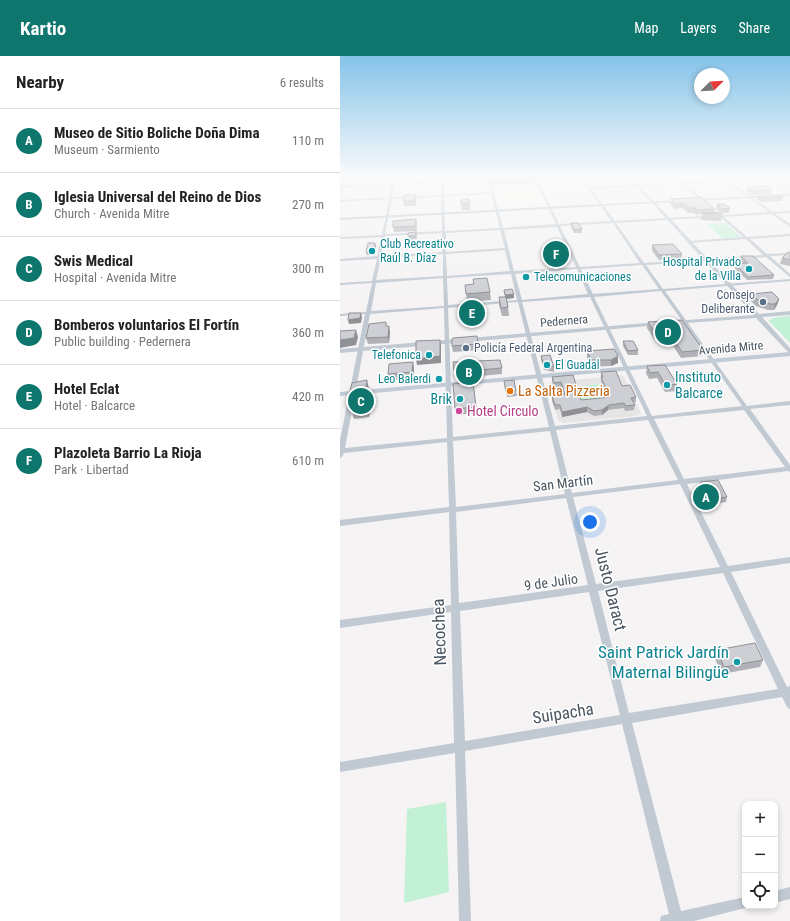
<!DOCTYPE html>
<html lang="en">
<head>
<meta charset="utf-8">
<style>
  body { margin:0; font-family:"Roboto Condensed",sans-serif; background:#f6f6f6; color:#222 }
  .controls { position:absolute; right:12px; bottom:12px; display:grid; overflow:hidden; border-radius:8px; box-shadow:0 2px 6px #0003 }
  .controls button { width:36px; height:36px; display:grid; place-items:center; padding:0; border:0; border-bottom:1px solid #e0e0e0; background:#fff; color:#222; font:20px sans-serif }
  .compass { position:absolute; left:354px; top:12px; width:36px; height:36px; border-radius:50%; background:#fff; box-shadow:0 2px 6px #0003; rotate:66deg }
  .you { position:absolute; left:250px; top:466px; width:14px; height:14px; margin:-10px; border:3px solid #fff; border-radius:50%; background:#1a73e8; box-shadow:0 0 0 6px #1a73e833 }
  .badge { display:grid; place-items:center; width:26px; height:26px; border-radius:50%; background:#0f766e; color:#fff; font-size:13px; font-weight:700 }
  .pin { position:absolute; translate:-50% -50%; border:2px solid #fff; box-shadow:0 1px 4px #0006 }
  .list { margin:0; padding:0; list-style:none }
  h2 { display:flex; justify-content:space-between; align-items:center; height:52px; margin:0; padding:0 16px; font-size:17px }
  h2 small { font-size:13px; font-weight:400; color:#767676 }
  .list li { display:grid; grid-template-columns:26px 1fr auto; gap:12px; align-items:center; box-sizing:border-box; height:64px; padding:0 16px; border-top:1px solid #e0e0e0 }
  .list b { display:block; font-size:15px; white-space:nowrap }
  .list p { margin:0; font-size:13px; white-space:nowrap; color:#767676 }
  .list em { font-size:13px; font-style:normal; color:#767676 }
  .icon { flex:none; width:22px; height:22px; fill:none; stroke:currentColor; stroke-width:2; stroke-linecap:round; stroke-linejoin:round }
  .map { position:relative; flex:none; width:450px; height:865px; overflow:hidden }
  header { display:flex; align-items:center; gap:24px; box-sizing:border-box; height:56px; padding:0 20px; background:#0f766e; color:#fff }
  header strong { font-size:19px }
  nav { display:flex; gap:22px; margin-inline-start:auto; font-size:14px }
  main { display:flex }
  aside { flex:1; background:#fff }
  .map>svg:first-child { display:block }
  .commercial { fill:#fdf9ef }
  .education { fill:#e6e4e5 }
  .green { fill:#c3f1d5 }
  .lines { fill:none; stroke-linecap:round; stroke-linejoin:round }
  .minor { fill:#c1cad2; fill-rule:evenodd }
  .tertiary { fill:#c1cad2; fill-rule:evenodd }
  .secondary { fill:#c1cbd6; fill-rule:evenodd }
  .primary { fill:#b3c2d1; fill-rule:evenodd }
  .wall { fill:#b0b2b7 }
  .shaded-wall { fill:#909195 }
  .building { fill:#cdcfd5; stroke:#909195 }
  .culture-dot { fill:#0f9aa8; stroke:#fff; stroke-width:1.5 }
  .service-dot { fill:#5c6f8a; stroke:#fff; stroke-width:1.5 }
  .food-dot { fill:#e8710a; stroke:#fff; stroke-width:1.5 }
  .hotel-dot { fill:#d1479c; stroke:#fff; stroke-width:1.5 }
  .labels { text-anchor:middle; stroke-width:3; stroke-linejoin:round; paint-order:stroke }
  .far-culture-label { font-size:12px; fill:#0d838f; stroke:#fff; text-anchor:start }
  .far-service-label { font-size:12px; fill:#4e5e75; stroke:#fff; text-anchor:end }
  .far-street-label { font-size:12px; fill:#4a5661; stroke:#fff }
  .culture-label { font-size:14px; fill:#0d838f; stroke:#fff; text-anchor:start }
  .food-label { font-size:14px; fill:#c56008; stroke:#fff; text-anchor:start }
  .hotel-label { font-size:14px; fill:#b23c85; stroke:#fff; text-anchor:start }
  .street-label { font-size:14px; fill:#4a5661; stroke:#fff }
  .near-street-label { font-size:17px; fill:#4a5661; stroke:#fff }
  .near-culture-label { font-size:17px; fill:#0d838f; stroke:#fff; text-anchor:end }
</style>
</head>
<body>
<header>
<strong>Kartio</strong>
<nav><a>Map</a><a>Layers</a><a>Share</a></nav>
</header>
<main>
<aside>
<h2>Nearby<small>6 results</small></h2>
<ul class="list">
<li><span class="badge">A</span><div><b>Museo de Sitio Boliche Doña Dima</b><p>Museum · Sarmiento</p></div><em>110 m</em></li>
<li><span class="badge">B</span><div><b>Iglesia Universal del Reino de Dios</b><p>Church · Avenida Mitre</p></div><em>270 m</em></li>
<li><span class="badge">C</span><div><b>Swis Medical</b><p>Hospital · Avenida Mitre</p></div><em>300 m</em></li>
<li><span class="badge">D</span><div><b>Bomberos voluntarios El Fortín</b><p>Public building · Pedernera</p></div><em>360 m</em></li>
<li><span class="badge">E</span><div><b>Hotel Eclat</b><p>Hotel · Balcarce</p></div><em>420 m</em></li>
<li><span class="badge">F</span><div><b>Plazoleta Barrio La Rioja</b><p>Park · Libertad</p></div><em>610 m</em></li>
</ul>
</aside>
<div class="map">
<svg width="450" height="865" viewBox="0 0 450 865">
  <rect width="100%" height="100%" fill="#f5f3f3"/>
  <path class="commercial" d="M151 119H191L205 148 160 150Z"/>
  <path class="education" d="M78 119H98V125L77 126Z
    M281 319 284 321 301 357 297 360 223 367 218 364 208 327Z"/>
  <path class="green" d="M292 119H328L338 127 316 128 312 124H320L319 122 296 123Z
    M385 167 401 181 382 182 367 168Z
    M226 194 229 200 204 202 202 196Z
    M450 260V287L428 264H432L431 262Z
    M262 328 269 346 241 349 234 331Z
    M106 746 109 836 64 847 67 753Z"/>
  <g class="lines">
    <path class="minor" d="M54 119H56L55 128 101 125V119H103L104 125 148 123 147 119H149L163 172 216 168 193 119H195L219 168 271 165 239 119H267L266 120 243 121 250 131 340 127 332 119H334L343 126 385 124 378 119H380L388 124 450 121V123L436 124 450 133V135L432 124 390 126 433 156 450 155V157L435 158 450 168V171L431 158 384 161 407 181 450 178V180L410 183 427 198 450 197V199L430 200 450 218V221L426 201 306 209 323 233 450 223V225L325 235 407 350 450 345V349L410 353 450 409V416L448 415 347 428 388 510 450 501V507L391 516 447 631 450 630V653L447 651 442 641 292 667 341 855 405 841V850H410L409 851 354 865H320L321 860 329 858 282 668 125 695 131 865H119L115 697 0 716V706L114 687 111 556 0 572V564L111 549 109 456 0 470V464L109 451 107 386 4 397 2 401 0 402V384L25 258 0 260V258L26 256 32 227 0 229V227L32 225 37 203 0 205V203L37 200 41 181 0 183V181L42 179 49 143 0 146V144L49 141 51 129 0 132V130L52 128ZM148 125 151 136 104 139V127ZM387 126 429 156 382 159 379 157 377 158 378 159 275 165 251 133 342 128 360 143 361 141 345 128ZM101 127V139L52 141 54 129ZM151 138 160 172 105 175 104 140ZM101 141 102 175 45 178 52 143ZM380 161 403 181 349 185 347 186 348 187 406 183 423 199 304 207 276 167ZM273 167 300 207 240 211 220 170ZM217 171 236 211 174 215 164 174ZM160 174 165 192 106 196V177ZM102 177V196L41 200 45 180ZM165 194 170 215 107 220 106 198ZM103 198V220L36 224 41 202ZM302 209 319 233 253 238 241 213ZM237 213 248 238 182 244 175 218ZM171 218 177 244 108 249 107 222ZM103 222 104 250 31 255 36 227ZM321 235 402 350 312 360 254 241ZM250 241 307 360 215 370 182 246ZM178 246 209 371 113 381 108 252ZM104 252 107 382 5 392 30 258ZM404 354 445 411 344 423 314 363ZM308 364 338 424 232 437 216 374ZM210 375 225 438 116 451 113 385ZM340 428 380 511 256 528 233 441ZM226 442 248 529 119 547 116 456ZM383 517 438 633 289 657 258 535ZM249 536 280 659 125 685 120 555Z
      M450 831V843L435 847V835Z"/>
    <path class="tertiary" d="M6 119H10L2 138 0 139V134Z
      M312 145H314L419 258 450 255V259L422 261 450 292V297L448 296 416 262 332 268V266L334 265 414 259 312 147Z
      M318 266 321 268 320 269 0 297V293Z"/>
    <path class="secondary" d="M285 119H289L314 145V147H312Z
      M450 296V300L0 340V336Z"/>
    <path class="primary" d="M450 138V140L0 164V162Z"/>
  </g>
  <path class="wall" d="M151 119H193L195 123V127L154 129Z
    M407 131 432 134 431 138 411 139 406 135Z
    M418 140 443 141 442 145 421 146 417 143Z
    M331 143 375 153 374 156 382 158 381 165 361 164 362 158 356 159 354 157H348L343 152 335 153 330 148Z
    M76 144V150H64L63 145Z
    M121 144 130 147V154H122Z
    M377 148 390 152 389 157H382L376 153Z
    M76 163 77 175 54 176 53 171Z
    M231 167 242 173V177H234L231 171Z
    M76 176 77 183 69 184 68 180Z
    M312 189 342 198 341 203 319 204 312 195Z
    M450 197V210L440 208 442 202Z
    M401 200 434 219 433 223 407 224 394 212 395 208 403 207 400 204Z
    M133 228 150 236 151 244 127 246 125 229Z
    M164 234 174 238V242L166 243 168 251 169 260H162L159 249V241H165Z
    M412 238 439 243 437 249 434 254H428L416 250 410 244Z
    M135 247 137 262H128L127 248Z
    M342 264 363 294 362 300 341 302 328 282 314 283 307 272 308 266Z
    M47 270 50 276 49 287 28 288 26 282Z
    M137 280 139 294 113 296 112 290Z
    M283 285 298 294V299H288L283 290Z
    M274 293 278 307 271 310 251 311 247 302V295Z
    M201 300 214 311V316L204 314 201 304Z
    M325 309 337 328 336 335 325 336 317 322 309 323 306 317 307 310Z
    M74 312V322L49 325 48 318Z
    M162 312V318L118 322 114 321V315Z
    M261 316 282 330 296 341V346H293L295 349 294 354 285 355 284 352 268 354 262 359 254 360 247 356 222 361 220 353 215 354 212 345V340L224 339 221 331 214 332 212 325V321L233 319 241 344 268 342 261 325Z
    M164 325 176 335 177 340 167 341Z
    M133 326 137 357 116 359 115 353Z
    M31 342 29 361 14 363 8 344Z
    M357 430 387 441 386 446 363 449 356 435Z
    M377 594 423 604 420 611 382 618 374 601Z"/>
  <path class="shaded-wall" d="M76 139V150L75 145Z
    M35 187 36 190 34 199H27L26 196Z
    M174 238V242L165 243V239Z
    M439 243 437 249 434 254 435 248Z
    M21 257 22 261 21 267 9 268 8 264Z
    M49 270 50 276 49 287 48 281Z
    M16 274 18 281 16 289 0 292V284Z
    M100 284 101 290V307L77 309 76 303Z
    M278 300V307L271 310V304Z
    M73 306 74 312V322L72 316Z
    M27 324 31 342 29 361 24 343Z
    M269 349 268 354 262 359V354Z
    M247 351V356L222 361V356Z"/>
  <path class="building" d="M152 119H193L195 123 154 125Z
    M427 130 432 134 412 135 407 131Z
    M64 139H76L75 145H63Z
    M439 139 443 141 421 142 418 140Z
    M361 141 375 153 357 154 355 152H349L344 147 336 148 331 143Z
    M129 143 130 147 121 148V144Z
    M377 148H384L390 152 382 153Z
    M379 156 382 158 362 157Z
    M76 163V170L53 171V165Z
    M231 167H238L242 173 234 174Z
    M76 176V180H68V177Z
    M28 187H35L34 195 26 196Z
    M333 188 342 198 319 199 312 189Z
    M448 196 450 197V204L442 202Z
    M401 200H413L434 219 408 221 395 208 408 207Z
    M147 222 150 236 126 238 125 229 134 228 133 223Z
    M172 233 174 238 165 239 164 234Z
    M432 236 439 243 435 248H430L418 244 412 238Z
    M159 241H166L168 251 161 252Z
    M135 247 137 258H128L127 248Z
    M9 257H21L20 262 8 264Z
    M342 264 363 294 342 296 329 276 315 277 308 266Z
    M46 266V270H49L48 281 26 282 29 268Z
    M16 274 14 282 0 284V275Z
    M137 280 138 288 112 290V283L113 282Z
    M100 284V300L76 303V285Z
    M283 285H293L298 294 288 295Z
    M274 293 278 300 271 304H251L247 295Z
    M210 299 214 311 204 309 201 300Z
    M160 304 162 312 117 316 114 315 113 306Z
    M73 306 72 316 48 318 49 308Z
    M325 309 337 328 326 330 318 316 310 317 307 310Z
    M276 315 282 330 290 329 296 341 291 342 295 349 286 350 284 347 269 349 262 354 254 355 247 351 222 356 220 349H215L212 340 225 339 221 326 214 327 212 321 233 319 241 344 270 341 261 321H263L261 316Z
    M27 324 24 343 8 344 12 327Z
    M174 324 176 335 166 336 164 325Z
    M133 326 136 351 115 353 113 328Z
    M378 424 387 441 364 444 357 430 361 426Z
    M415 587 423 604 384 611 377 594Z"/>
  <linearGradient id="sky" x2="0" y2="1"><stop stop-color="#85c3ea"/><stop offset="0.5" stop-color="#fafafa"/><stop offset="1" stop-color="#fafafa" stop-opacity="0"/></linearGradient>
  <rect width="450" height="240" fill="url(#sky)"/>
  <g class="culture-dot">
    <circle cx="32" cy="195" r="4"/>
    <circle cx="409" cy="213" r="4"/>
    <circle cx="186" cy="221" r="4"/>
    <circle cx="89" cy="299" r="4"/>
    <circle cx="207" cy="309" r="4"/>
    <circle cx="99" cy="323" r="4"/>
    <circle cx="327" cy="329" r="4"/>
    <circle cx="120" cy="343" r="4"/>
    <circle cx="397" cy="606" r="4"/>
  </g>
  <g class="service-dot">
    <circle cx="423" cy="246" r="4"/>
    <circle cx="126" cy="292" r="4"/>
  </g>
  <circle class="food-dot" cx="170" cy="335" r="4"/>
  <circle class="hotel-dot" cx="119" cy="355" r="4"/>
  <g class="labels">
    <g class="far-culture-label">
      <text x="40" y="192">Club Recreativo<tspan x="40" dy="14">Raúl B. Díaz</tspan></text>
      <text x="401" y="210" text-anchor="end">Hospital Privado<tspan x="401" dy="14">de la Villa</tspan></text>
      <text x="194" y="225">Telecomunicaciones</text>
      <text x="81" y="303" text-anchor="end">Telefonica</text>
      <text x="215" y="313">El Guadal</text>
      <text x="91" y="327" text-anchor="end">Leo Balerdi</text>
    </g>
    <g class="far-service-label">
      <text x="415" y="243">Consejo<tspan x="415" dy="14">Deliberante</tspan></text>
      <text x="134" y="296" text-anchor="start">Policía Federal Argentina</text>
    </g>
    <g class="far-street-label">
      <text transform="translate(224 265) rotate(-5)" y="4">Pedernera</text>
      <text transform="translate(391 292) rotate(-5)" y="4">Avenida Mitre</text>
    </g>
    <g class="culture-label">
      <text x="335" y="326">Instituto<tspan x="335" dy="16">Balcarce</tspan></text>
      <text x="112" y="348" text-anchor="end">Brik</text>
    </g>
    <g class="food-label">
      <text x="178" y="340">La Salta Pizzeria</text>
    </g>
    <g class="hotel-label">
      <text x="127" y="360">Hotel Circulo</text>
    </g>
    <g class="street-label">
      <text transform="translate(223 427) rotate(-7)" y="5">San Martín</text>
      <text transform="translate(211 526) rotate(-8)" y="5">9 de Julio</text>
    </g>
    <g class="near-street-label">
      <text transform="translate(271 533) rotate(76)" y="6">Justo Daract</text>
      <text transform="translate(99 576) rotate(-92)" y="6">Necochea</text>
      <text transform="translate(223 657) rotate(-9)" y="6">Suipacha</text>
    </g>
    <g class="near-culture-label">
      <text x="389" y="602">Saint Patrick Jardín<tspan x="389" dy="20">Maternal Bilingüe</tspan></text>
    </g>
  </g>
</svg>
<div class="controls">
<button>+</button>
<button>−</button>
<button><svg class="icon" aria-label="locate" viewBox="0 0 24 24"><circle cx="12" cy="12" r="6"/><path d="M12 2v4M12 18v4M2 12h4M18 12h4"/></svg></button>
</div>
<svg class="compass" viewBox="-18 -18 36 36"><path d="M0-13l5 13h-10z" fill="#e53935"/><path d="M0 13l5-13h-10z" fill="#767676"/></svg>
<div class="you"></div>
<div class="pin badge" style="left:366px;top:441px">A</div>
<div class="pin badge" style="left:129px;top:316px">B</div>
<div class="pin badge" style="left:21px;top:345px">C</div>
<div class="pin badge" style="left:328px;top:276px">D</div>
<div class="pin badge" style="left:132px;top:257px">E</div>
<div class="pin badge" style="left:216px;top:198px">F</div>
</div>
</main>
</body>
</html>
